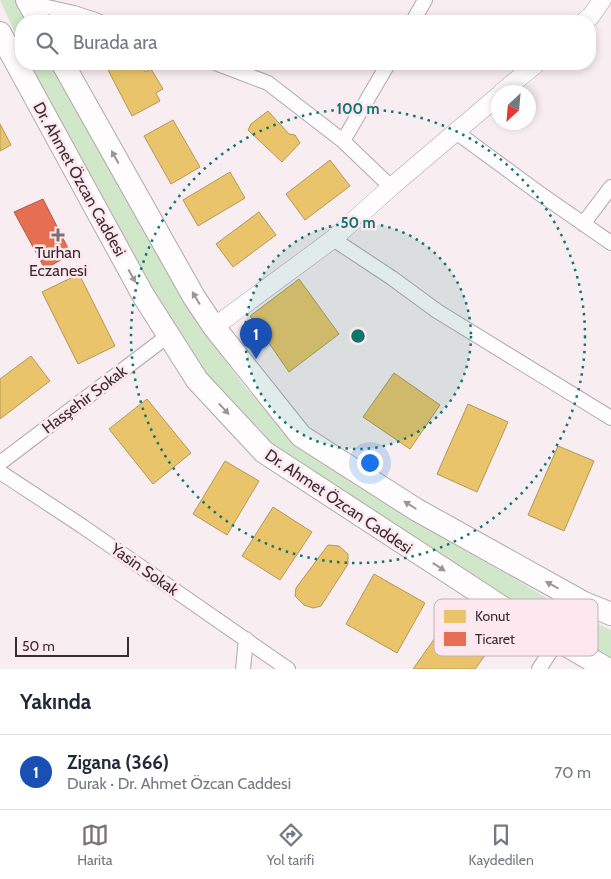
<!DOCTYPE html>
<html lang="tr">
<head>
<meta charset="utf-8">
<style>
  body { margin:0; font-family:Cabin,sans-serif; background:#f2f2f3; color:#1f2937 }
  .compass { position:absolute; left:491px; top:85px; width:45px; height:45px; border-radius:50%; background:#fff; box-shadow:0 2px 8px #0003; rotate:206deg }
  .scale { position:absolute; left:15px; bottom:12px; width:114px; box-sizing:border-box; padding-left:5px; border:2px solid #3a2d32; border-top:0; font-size:14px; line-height:18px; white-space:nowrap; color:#3a2d32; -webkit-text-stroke:4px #fde8ef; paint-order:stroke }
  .you { position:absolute; left:369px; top:462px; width:18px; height:18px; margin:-12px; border:4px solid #fff; border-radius:50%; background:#1a73e8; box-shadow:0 0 0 8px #1a73e833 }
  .badge { display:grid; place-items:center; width:32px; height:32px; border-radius:50%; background:#7c7074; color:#fff; font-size:16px; font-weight:700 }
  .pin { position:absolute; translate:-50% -41px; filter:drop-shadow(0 1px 2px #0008) }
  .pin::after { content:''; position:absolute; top:26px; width:18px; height:15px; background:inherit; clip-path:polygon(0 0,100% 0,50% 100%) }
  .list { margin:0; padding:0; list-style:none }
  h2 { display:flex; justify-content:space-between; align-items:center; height:65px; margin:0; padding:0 20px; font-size:21px }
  h2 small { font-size:16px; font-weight:400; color:#747a83 }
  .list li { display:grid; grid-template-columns:32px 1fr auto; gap:15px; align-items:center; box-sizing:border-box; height:75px; padding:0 20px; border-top:1px solid #e0e1e3 }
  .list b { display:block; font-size:19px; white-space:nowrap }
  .list p { margin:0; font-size:16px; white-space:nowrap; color:#747a83 }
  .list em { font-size:16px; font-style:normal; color:#747a83 }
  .icon { flex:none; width:28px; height:28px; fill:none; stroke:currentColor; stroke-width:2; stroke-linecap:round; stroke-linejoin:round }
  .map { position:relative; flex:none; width:611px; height:669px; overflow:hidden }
  .search { position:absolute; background:#fff; box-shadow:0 2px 8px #0003; left:15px; right:15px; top:15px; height:55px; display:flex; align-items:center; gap:12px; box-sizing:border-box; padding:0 18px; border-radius:20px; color:#747a83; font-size:19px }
  .sheet { height:140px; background:#fff }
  nav { display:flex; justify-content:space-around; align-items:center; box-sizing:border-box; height:70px; border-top:1px solid #e0e1e3; background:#fff; font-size:14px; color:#747a83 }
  nav a { display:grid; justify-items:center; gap:2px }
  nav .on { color:#7c7074 }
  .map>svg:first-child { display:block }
  .green { fill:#d0e7c9 }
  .homes { fill:#e9c46a; stroke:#b49759 }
  .shops { fill:#e76f51; stroke:#b35b48 }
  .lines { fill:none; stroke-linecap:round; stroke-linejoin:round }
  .minor-casing { stroke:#b2a7ab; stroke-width:16 }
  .tertiary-casing { stroke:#b2a7ab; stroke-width:19 }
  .primary-casing { stroke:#b2a7ab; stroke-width:24 }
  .minor { stroke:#fefcfd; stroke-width:14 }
  .tertiary { stroke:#fefcfd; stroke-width:18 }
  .primary { stroke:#fefcfd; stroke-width:22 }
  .oneway { fill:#9c9498 }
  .ring { fill:none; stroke:#0f766e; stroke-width:2.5; stroke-dasharray:2.5 5 }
  .poi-dot { fill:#7c7074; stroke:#fde8ef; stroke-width:2 }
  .labels { text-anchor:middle; stroke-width:5; stroke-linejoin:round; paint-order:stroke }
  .street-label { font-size:16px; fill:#3a2d32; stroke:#fde8ef }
  .poi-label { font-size:16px; fill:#3a2d32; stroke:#fde8ef }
  .key { fill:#fde8ef; stroke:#c2b0b6; stroke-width:1 }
  .key-label { font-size:14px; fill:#3a2d32 }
  .centre { fill:#0f766e; stroke:#fde8ef; stroke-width:2.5 }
  .ring-label { font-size:15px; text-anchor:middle; font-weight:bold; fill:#0f766e; stroke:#fde8ef; stroke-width:5; stroke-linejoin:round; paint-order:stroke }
</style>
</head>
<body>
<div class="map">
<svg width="611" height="669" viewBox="0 0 611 669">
  <rect width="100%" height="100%" fill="#f8edf0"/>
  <path class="green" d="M0 0H17L28 21H21V46Z
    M29 64H52L206 335 245 387 298 444 559 606 611 630V666L274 446 234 406 205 373 144 277Z"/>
  <path class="homes" d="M117 64 122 70 131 64 134 68 138 66 140 69 142 67 145 72 151 69 163 89 156 93 160 101 132 116 108 70Z
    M268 111 289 134 295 135 300 143 282 162 248 130 251 124Z
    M173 120 200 167 171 184 144 136Z
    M0 124 11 145 0 151Z
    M330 160 350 186 305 220 286 194Z
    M230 172 245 198 198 226 183 200Z
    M259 212 276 235 233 267 216 244Z
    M79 274 115 346 78 364 42 292Z
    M299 279 339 334 289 372 250 316Z
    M31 356 50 381 0 419V379Z
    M394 373 440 405 410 449 363 417Z
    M147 399 191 453 153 484 109 429Z
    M468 404 508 422 477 492 437 474Z
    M558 446 594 461 564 531 528 515Z
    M225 461 259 481 227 535 193 514Z
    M273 507 312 532 280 580 242 556Z
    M328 545 339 546 348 554V564L321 606 313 608 304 605 295 596 296 588Z
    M374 574 425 603 397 653 346 624Z
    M449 618 491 647 475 669H413Z"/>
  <path class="shops" d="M43 199 71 254 45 269 14 212Z"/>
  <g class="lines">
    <defs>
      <path id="minor" d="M29 3 74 13 98 21
        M413 21 425 0
        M218 64 268 83 343 141 391 187
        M456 132 539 193 611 243
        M343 141 388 64
        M583 224 611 187
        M333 239 392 278 437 311 611 418
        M0 463 169 335
        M0 472 82 526 288 669
        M243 669 246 639
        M539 669 558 640"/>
      <path id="tertiary" d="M585 21 591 16 602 0
        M502 92 536 64
        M214 327 333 239 391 187 498 96"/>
      <path id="primary" d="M27 0 39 21
        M0 33 143 295 197 380 264 452 500 606 607 669
        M63 64 194 297 214 327 301 436 417 510 584 603 611 614"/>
    </defs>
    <use href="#minor" class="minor-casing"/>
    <use href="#tertiary" class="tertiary-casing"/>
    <use href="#primary" class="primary-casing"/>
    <use href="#minor" class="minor"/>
    <use href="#tertiary" class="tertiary"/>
    <use href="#primary" class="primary"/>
  </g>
  <defs><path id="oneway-solid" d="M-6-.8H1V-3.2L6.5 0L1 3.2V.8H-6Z" transform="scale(1.25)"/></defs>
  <g class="oneway">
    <use href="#oneway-solid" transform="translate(115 157) rotate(-119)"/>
    <use href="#oneway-solid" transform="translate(132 276) rotate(61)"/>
    <use href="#oneway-solid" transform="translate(196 298) rotate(-121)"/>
    <use href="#oneway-solid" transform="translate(224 409) rotate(47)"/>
    <use href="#oneway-solid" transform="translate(410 505) rotate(-148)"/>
    <use href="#oneway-solid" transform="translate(439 567) rotate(33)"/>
    <use href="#oneway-solid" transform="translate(552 585) rotate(-151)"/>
  </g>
  <circle cx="358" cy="336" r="113" fill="#0f766e" fill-opacity=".12"/>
  <g class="ring">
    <circle cx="358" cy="336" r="113"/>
    <circle cx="358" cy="336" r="227"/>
  </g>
  <path class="poi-dot" d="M55.5 227.5h5v5h5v5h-5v5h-5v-5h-5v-5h5z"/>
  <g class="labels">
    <g class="street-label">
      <text transform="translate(80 179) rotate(61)" y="6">Dr. Ahmet Özcan Caddesi</text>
      <text transform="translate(84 399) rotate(-37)" y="6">Hasşehir Sokak</text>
      <text transform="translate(339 501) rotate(34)" y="6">Dr. Ahmet Özcan Caddesi</text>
      <text transform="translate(145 569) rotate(35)" y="6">Yasin Sokak</text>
    </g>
    <g class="poi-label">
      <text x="58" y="258">Turhan<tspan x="58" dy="18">Eczanesi</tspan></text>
    </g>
  </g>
  <rect x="434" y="599" width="164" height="57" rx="8" class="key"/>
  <rect x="444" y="610" width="22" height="13" fill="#e9c46a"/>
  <rect x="444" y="632" width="22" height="14" fill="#e76f51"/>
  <g class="key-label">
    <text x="475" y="621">Konut</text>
    <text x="475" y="644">Ticaret</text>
  </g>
  <circle cx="358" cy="336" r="8" class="centre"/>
  <g class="ring-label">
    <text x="358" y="114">100 m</text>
    <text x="358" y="228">50 m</text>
  </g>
</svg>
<svg class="compass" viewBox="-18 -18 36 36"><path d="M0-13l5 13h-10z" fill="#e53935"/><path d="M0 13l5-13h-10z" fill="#747a83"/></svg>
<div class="scale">50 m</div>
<div class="you"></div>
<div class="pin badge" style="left:256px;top:359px;background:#1a4fb4">1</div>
<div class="search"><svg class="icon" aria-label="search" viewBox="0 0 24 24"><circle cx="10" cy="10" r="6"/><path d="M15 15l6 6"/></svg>Burada ara</div>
</div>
<section class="sheet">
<h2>Yakında<small></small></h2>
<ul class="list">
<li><span class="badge" style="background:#1a4fb4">1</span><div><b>Zigana (366)</b><p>Durak · Dr. Ahmet Özcan Caddesi</p></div><em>70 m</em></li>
</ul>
</section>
<nav>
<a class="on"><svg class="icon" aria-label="map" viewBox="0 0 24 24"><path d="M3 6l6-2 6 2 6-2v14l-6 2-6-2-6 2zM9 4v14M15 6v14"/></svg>Harita</a>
<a><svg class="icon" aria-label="directions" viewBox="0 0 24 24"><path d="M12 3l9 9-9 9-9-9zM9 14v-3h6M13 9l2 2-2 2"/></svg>Yol tarifi</a>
<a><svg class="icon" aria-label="saved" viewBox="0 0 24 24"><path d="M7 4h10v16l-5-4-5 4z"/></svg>Kaydedilen</a>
</nav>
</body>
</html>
